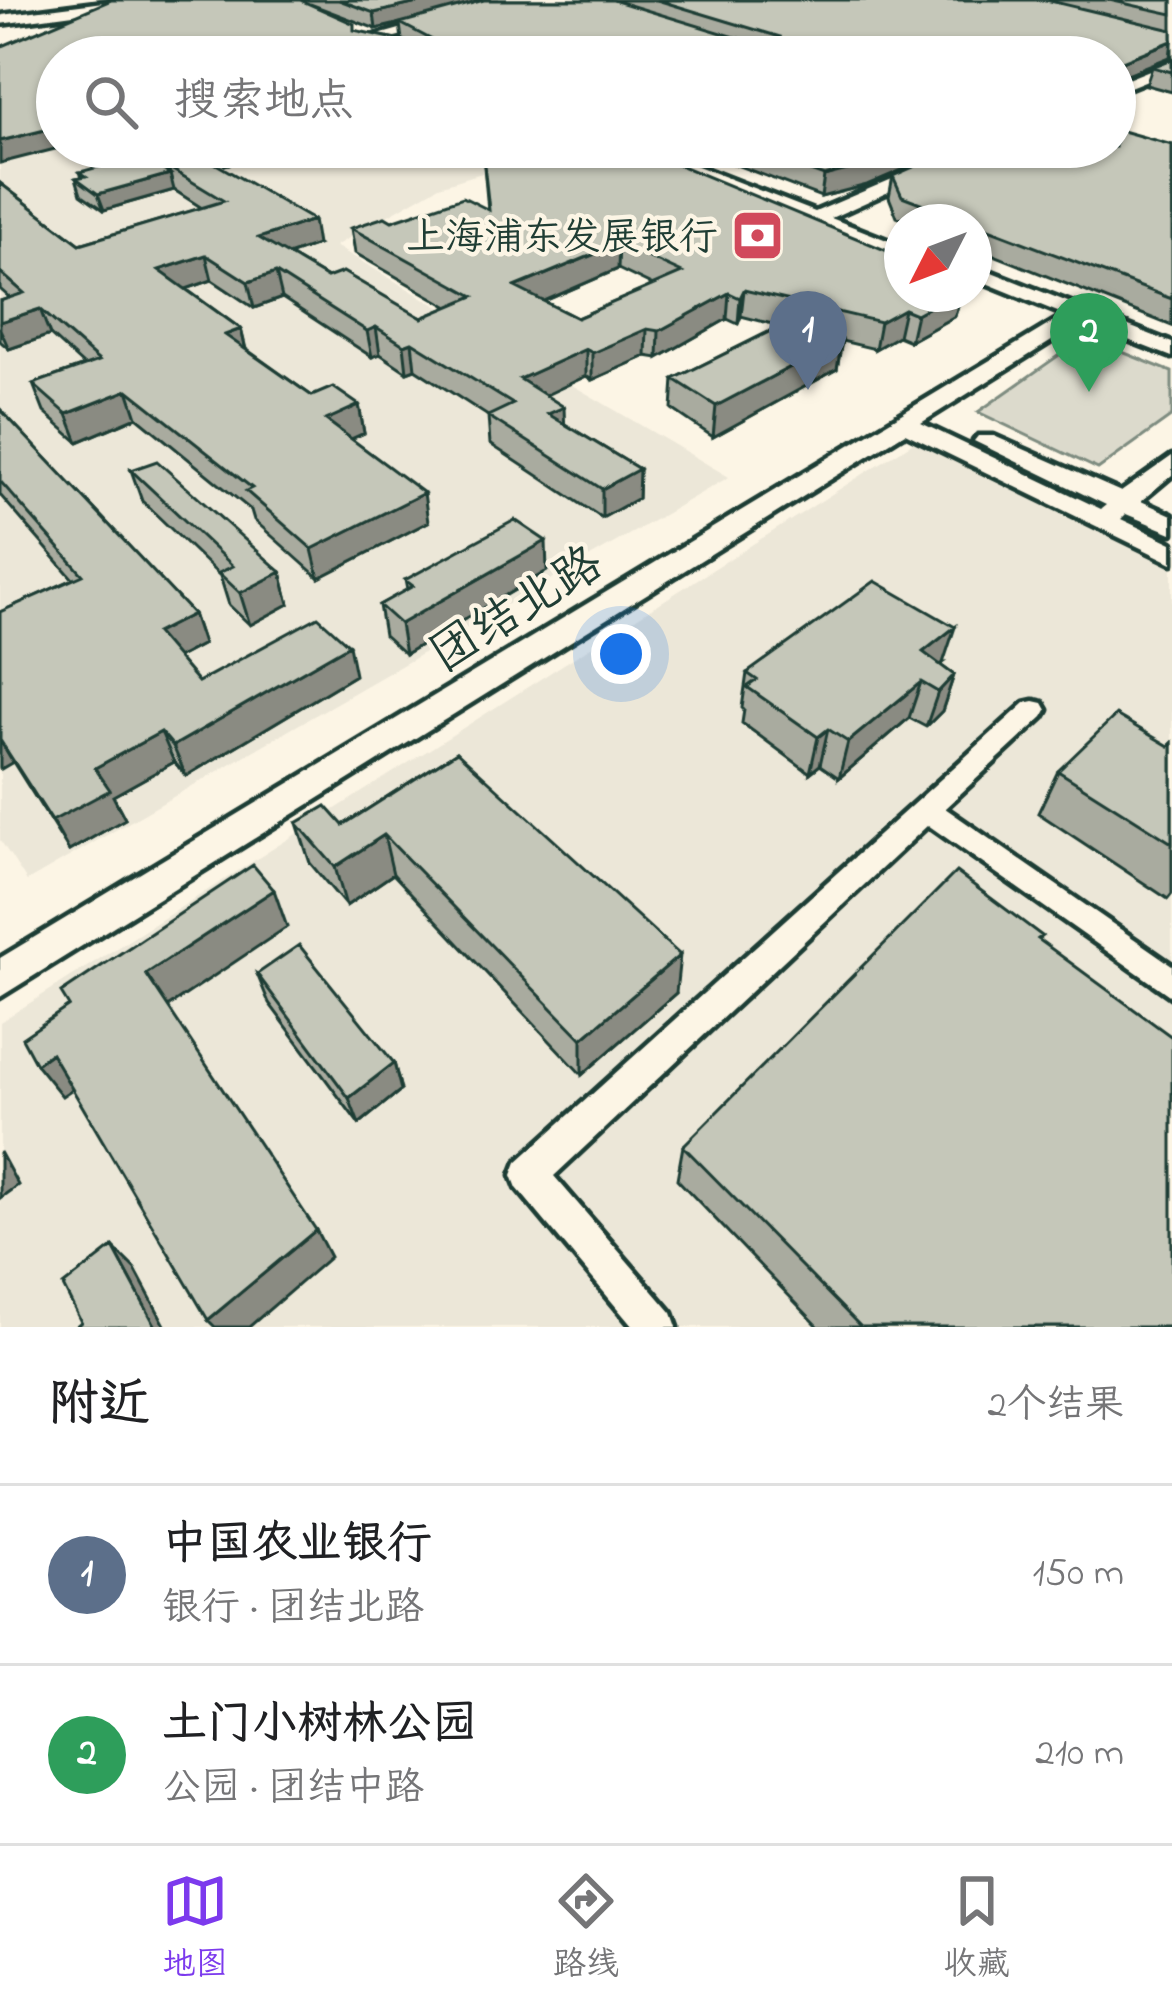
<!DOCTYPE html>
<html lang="zh">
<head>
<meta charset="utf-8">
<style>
  body { margin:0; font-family:"Indie Flower","LXGW WenKai TC",sans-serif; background:#f2f2f2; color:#202124 }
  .compass { position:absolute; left:884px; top:204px; width:108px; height:108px; border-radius:50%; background:#fff; box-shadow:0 3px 9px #0004; rotate:228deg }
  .you { position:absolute; left:621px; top:654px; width:42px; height:42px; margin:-30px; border:9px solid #fff; border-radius:50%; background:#1a73e8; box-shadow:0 0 0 18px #1a73e833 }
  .badge { display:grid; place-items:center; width:78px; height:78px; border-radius:50%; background:#7c3aed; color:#fff; font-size:39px; font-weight:700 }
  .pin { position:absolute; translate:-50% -99px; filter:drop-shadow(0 3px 6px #0008) }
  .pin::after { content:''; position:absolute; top:63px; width:42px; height:36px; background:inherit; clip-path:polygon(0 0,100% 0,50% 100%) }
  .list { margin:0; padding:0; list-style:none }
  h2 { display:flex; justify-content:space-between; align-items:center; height:156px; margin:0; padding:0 48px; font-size:51px }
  h2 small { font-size:39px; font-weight:400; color:#757577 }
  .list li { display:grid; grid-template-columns:78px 1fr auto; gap:36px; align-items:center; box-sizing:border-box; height:180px; padding:0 48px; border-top:3px solid #e0e0e0 }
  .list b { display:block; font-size:45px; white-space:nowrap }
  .list p { margin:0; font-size:39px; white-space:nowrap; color:#757577 }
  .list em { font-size:39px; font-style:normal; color:#757577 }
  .icon { flex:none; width:66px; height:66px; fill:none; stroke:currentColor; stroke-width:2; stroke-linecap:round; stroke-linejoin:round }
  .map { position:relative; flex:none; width:1172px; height:1327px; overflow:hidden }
  .search { position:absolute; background:#fff; box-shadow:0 3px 9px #0004; left:36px; right:36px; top:36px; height:132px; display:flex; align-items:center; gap:30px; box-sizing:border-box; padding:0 42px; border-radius:66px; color:#757577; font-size:45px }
  .sheet { height:516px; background:#fff }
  nav { display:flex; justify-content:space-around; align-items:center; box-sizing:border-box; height:168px; border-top:3px solid #e0e0e0; background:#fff; font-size:33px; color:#757577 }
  nav a { display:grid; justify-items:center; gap:6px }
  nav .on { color:#7c3aed }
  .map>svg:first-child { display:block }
  .built { fill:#ece7d8 }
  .green { fill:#dcdacc; stroke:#7e8c80; stroke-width:3 }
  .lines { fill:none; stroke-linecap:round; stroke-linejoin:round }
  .minor-casing { stroke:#1f3d34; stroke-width:9 }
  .tertiary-casing { stroke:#1f3d34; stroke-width:9 }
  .secondary-casing { stroke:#1f3d34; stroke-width:9 }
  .trunk-casing { stroke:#1f3d34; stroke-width:9 }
  .minor { fill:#fcf5e5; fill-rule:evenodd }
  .tertiary { fill:#fcf5e5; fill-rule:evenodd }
  .secondary { fill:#fcf5e5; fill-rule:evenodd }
  .trunk { fill:#fcf5e5; fill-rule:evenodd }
  .wall { fill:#a9ab9f; stroke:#1f3d34; stroke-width:3; fill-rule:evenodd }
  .shaded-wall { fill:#8a8b82; stroke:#1f3d34; stroke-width:3 }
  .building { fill:#c5c7b9; stroke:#1f3d34; stroke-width:3; fill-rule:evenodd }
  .labels { text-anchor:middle; stroke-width:9; stroke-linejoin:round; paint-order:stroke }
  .far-poi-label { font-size:39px; fill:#1f3d34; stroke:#fcf5e5; text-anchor:end }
  .street-label { font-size:48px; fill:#1f3d34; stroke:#fcf5e5 }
</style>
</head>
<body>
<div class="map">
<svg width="1172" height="1327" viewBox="0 0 1172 1327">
  <rect width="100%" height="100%" fill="#fcf5e5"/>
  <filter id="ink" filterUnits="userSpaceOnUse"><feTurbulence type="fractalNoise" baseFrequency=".00833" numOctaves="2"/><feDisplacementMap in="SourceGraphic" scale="24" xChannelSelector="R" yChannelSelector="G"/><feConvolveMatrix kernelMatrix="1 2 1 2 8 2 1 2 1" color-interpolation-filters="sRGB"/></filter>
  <g filter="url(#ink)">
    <path class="built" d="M0 131 57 147H567L439 186 335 246 729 477 27 881 0 840Z
      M917 440 1172 567V1327H0V1022Z"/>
    <path class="green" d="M1085 337 1172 372V416L1098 469 978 412Z"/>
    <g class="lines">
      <defs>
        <path id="minor" d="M1034 701 1043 703 1047 710 1043 717 945 808 1172 965V997L928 825 554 1176 672 1313 677 1327H633L517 1188 512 1175 517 1162 1025 703Z"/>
        <path id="tertiary" d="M439 18 443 25 363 45 357 41Z
          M1172 61V70L1115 93V84Z
          M626 147H648L815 212 967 147H988L831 218 902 246V258Z
          M974 265 1172 343V357L1082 322 921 423 1101 509 1106 505 974 441 978 436H994L1121 492 1172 456V475L1141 501 1172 515V533L1126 514 1121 519 1172 543V563L905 433 0 997V958L1065 315 974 278Z"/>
        <path id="secondary" d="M137 0H176L0 24V16Z"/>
        <path id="trunk" d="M119 0H173L10 20 2 15Z"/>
      </defs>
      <use href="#minor" class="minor-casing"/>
      <use href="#tertiary" class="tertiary-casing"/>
      <use href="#secondary" class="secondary-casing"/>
      <use href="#trunk" class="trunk-casing"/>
      <use href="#minor" class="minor"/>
      <use href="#tertiary" class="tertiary"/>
      <use href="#secondary" class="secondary"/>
      <use href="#trunk" class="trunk"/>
    </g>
    <path class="wall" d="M111 0H1172V58L1170 57 1115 79V57H57ZM310 4 376 29 400 24 402 40 354 31Z
      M1172 59V92L1146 85 1152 67Z
      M1172 145V326L974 247V222H911L897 217 889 197 893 176Z
      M196 147H295L225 165Z
      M689 147H956L867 185 821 197Z
      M483 155 902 294H961L955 316 910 341 898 336 875 349 842 341 837 369 713 437 672 409 674 379 780 326 741 316 738 324 727 319 658 358 646 356 592 380 586 376 545 395 565 424 639 469 638 498 602 518 490 444 488 416 415 369 407 372 380 354 372 357 282 298 254 308 212 280 186 289 241 329 246 349 312 396 359 405 364 433 351 439 428 522 319 578 254 520 251 510 137 417 78 442 44 412 33 384 84 366 50 335 9 349 0 341V301L10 298 0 289V183L80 244 202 208 174 190 104 210 81 194 76 178 82 177 80 172 170 174 168 167 317 245 288 255 327 278 422 318 449 307 355 253 351 228 488 210ZM618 269 653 286 577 318 544 301Z
      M0 409 193 614 203 644 177 658 198 682 355 675 186 776 174 762 113 796 125 819 69 851 13 762 0 768V612L73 579 0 495Z
      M131 470 281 572 289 604 250 625 229 605 220 576 142 501Z
      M547 571 405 654 384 635 379 605 407 590 405 580Z
      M943 663 940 665 954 675 942 711 926 727 909 718 839 778 820 765 810 773 742 723 744 710 742 708 747 673Z
      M1172 743V894L1168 899 1038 813 1058 771 1169 746Z
      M457 752 676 993 582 1075 393 874 346 906 310 863 297 823 343 825Z
      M1039 940 1172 1327H819L677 1179 683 1146Z
      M257 974 394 1063 401 1090 359 1124 269 1003Z"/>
    <path class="shaded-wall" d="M430 0H499L376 29 374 13Z
      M1172 41 1170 57 1115 79V64Z
      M57 127V147H63L0 163V141Z
      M221 147H295L225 165Z
      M913 147H956L867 185 821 197 824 176Z
      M170 174 174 190 104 210 98 194Z
      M313 220 317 245 264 263 259 238Z
      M619 244 618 269 517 313 515 287Z
      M206 255 212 280 166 296 159 270Z
      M276 273 282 298 254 308 248 282Z
      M744 290 741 316 738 324 740 298Z
      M729 293 727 319 658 358 659 331Z
      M953 294H961L955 316 910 341 916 314Z
      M40 309 50 335 9 349 0 329V322Z
      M904 309 898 336 875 349 880 322Z
      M376 327 380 354 372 357 367 331Z
      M241 329 247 356 225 335Z
      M647 329 646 356 592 380V353Z
      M842 340 837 369 713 437 716 406Z
      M412 342 415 369 407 372 404 345Z
      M586 349V376L521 407 520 379Z
      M128 390 137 417 78 442 67 414Z
      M359 405 364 433 331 448 326 420Z
      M564 407 565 435 548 414Z
      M639 469 638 498 602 518V489Z
      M424 493 428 522 319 578 312 549Z
      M546 541 547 571 405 654 400 624Z
      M281 572 289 604 250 625 240 593Z
      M193 614 203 644 167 663 156 633Z
      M955 627 943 663 912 688 923 652Z
      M349 645 355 675 186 776 173 746Z
      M954 675 942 711 926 727 938 692Z
      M921 682 909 718 839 778 848 742Z
      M828 729 820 765 810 773 818 737Z
      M161 732 174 762 113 796 125 819 69 851 52 821 95 768Z
      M0 740 13 762 1 769 0 768Z
      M384 835 393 874 346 906 335 867Z
      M274 890 287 927 166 1008 146 974Z
      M680 955 676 993 582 1075V1039Z
      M51 1053 77 1086 62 1096 36 1064Z
      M394 1063 401 1090 359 1124 349 1098Z
      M0 1152 18 1185 0 1198Z
      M316 1230 330 1257 249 1327H215L208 1320Z
      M113 1247 135 1269 166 1327H156Z"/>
    <path class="building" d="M111 0H300L354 24V30L409 42 434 41 400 23 484 0H613L758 44H776L780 37 657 0H1046L1172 30V41L1115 64V57H57V127L0 141V47Z
      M339 0H430L374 13Z
      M1109 0H1172V14Z
      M1172 59V72L1152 67Z
      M1115 129 1172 145V299L902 196 893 176 959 147H1115Z
      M546 147 556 150 567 147H636L902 257V294H953L916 314 904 309 880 322 744 290 740 298 729 293 659 331 647 329 592 353 586 349 520 379 564 407 548 414 639 469 602 489 488 416 513 404 412 342 404 345 376 327 367 331 276 273 248 282 206 255 159 270 241 329 225 335 312 396 333 387 359 405 326 420 424 493 312 549 246 491 252 488 128 390 67 414 33 384 99 361 40 309 0 322V301L24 293 0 272V183L80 244 224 201 168 167 204 157 313 220 259 238 327 278 343 272 422 318 474 296 351 228 385 217 392 221 463 197 489 210 483 155 529 156ZM619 244 682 273 577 318 515 287Z
      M744 147H913L871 164 824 176Z
      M138 156 170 174 98 194 76 178 86 176 80 172Z
      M800 313 842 340 716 406 674 379 775 329Z
      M0 409 193 614 156 633 198 682 318 617 349 645 173 746 161 732 95 768 110 790 52 821 0 740V612L83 575 0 481Z
      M157 461 281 572 240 593 219 573 233 566 131 470Z
      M515 520 546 541 400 624 379 605 413 586 405 580Z
      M875 581 955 627 923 652 954 675 938 692 921 682 848 742 828 729 818 737 747 687 757 680 747 673Z
      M1116 715 1169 746 1172 743V843L1058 771Z
      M457 752 680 955 582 1039 384 835 335 867 297 823 326 806 343 825Z
      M253 865 274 890 146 974 316 1230 208 1320 51 1053 36 1064 22 1038 69 1006 61 993Z
      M956 872 1042 936 1038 939 1172 1037V1327H861L683 1146Z
      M299 945 394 1063 349 1098 257 974Z
      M113 1247 156 1327H75L81 1322 63 1286Z"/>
  </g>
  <defs>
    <symbol id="bank-square" viewBox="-11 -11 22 22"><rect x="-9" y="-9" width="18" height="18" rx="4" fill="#d1495b" stroke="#fcf5e5"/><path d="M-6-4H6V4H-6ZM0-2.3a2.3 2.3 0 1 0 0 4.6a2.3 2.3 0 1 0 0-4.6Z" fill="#fff"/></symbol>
  </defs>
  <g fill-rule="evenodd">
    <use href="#bank-square" x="728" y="206" width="59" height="59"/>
  </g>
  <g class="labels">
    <g class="far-poi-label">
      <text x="718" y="249">上海浦东发展银行</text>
    </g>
    <g class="street-label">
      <text transform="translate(515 607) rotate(-32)" y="17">团结北路</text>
    </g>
  </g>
</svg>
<svg class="compass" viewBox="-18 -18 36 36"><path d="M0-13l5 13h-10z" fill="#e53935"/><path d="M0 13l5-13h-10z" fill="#757577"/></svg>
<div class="you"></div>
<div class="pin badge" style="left:808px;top:390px;background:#5c6f8a">1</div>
<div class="pin badge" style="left:1089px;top:392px;background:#2e9e5b">2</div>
<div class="search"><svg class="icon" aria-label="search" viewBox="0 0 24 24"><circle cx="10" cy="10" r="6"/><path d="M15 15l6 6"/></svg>搜索地点</div>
</div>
<section class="sheet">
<h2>附近<small>2个结果</small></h2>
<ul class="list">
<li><span class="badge" style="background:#5c6f8a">1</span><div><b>中国农业银行</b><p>银行 · 团结北路</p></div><em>150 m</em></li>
<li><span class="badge" style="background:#2e9e5b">2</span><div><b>土门小树林公园</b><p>公园 · 团结中路</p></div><em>210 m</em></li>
</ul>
</section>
<nav>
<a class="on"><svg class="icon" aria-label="map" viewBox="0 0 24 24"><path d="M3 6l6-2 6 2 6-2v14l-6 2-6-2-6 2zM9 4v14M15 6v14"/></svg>地图</a>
<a><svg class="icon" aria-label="directions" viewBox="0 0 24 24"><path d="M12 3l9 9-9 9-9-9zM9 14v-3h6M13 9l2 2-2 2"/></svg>路线</a>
<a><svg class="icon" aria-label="saved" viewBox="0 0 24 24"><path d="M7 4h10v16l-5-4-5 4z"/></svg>收藏</a>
</nav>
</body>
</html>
